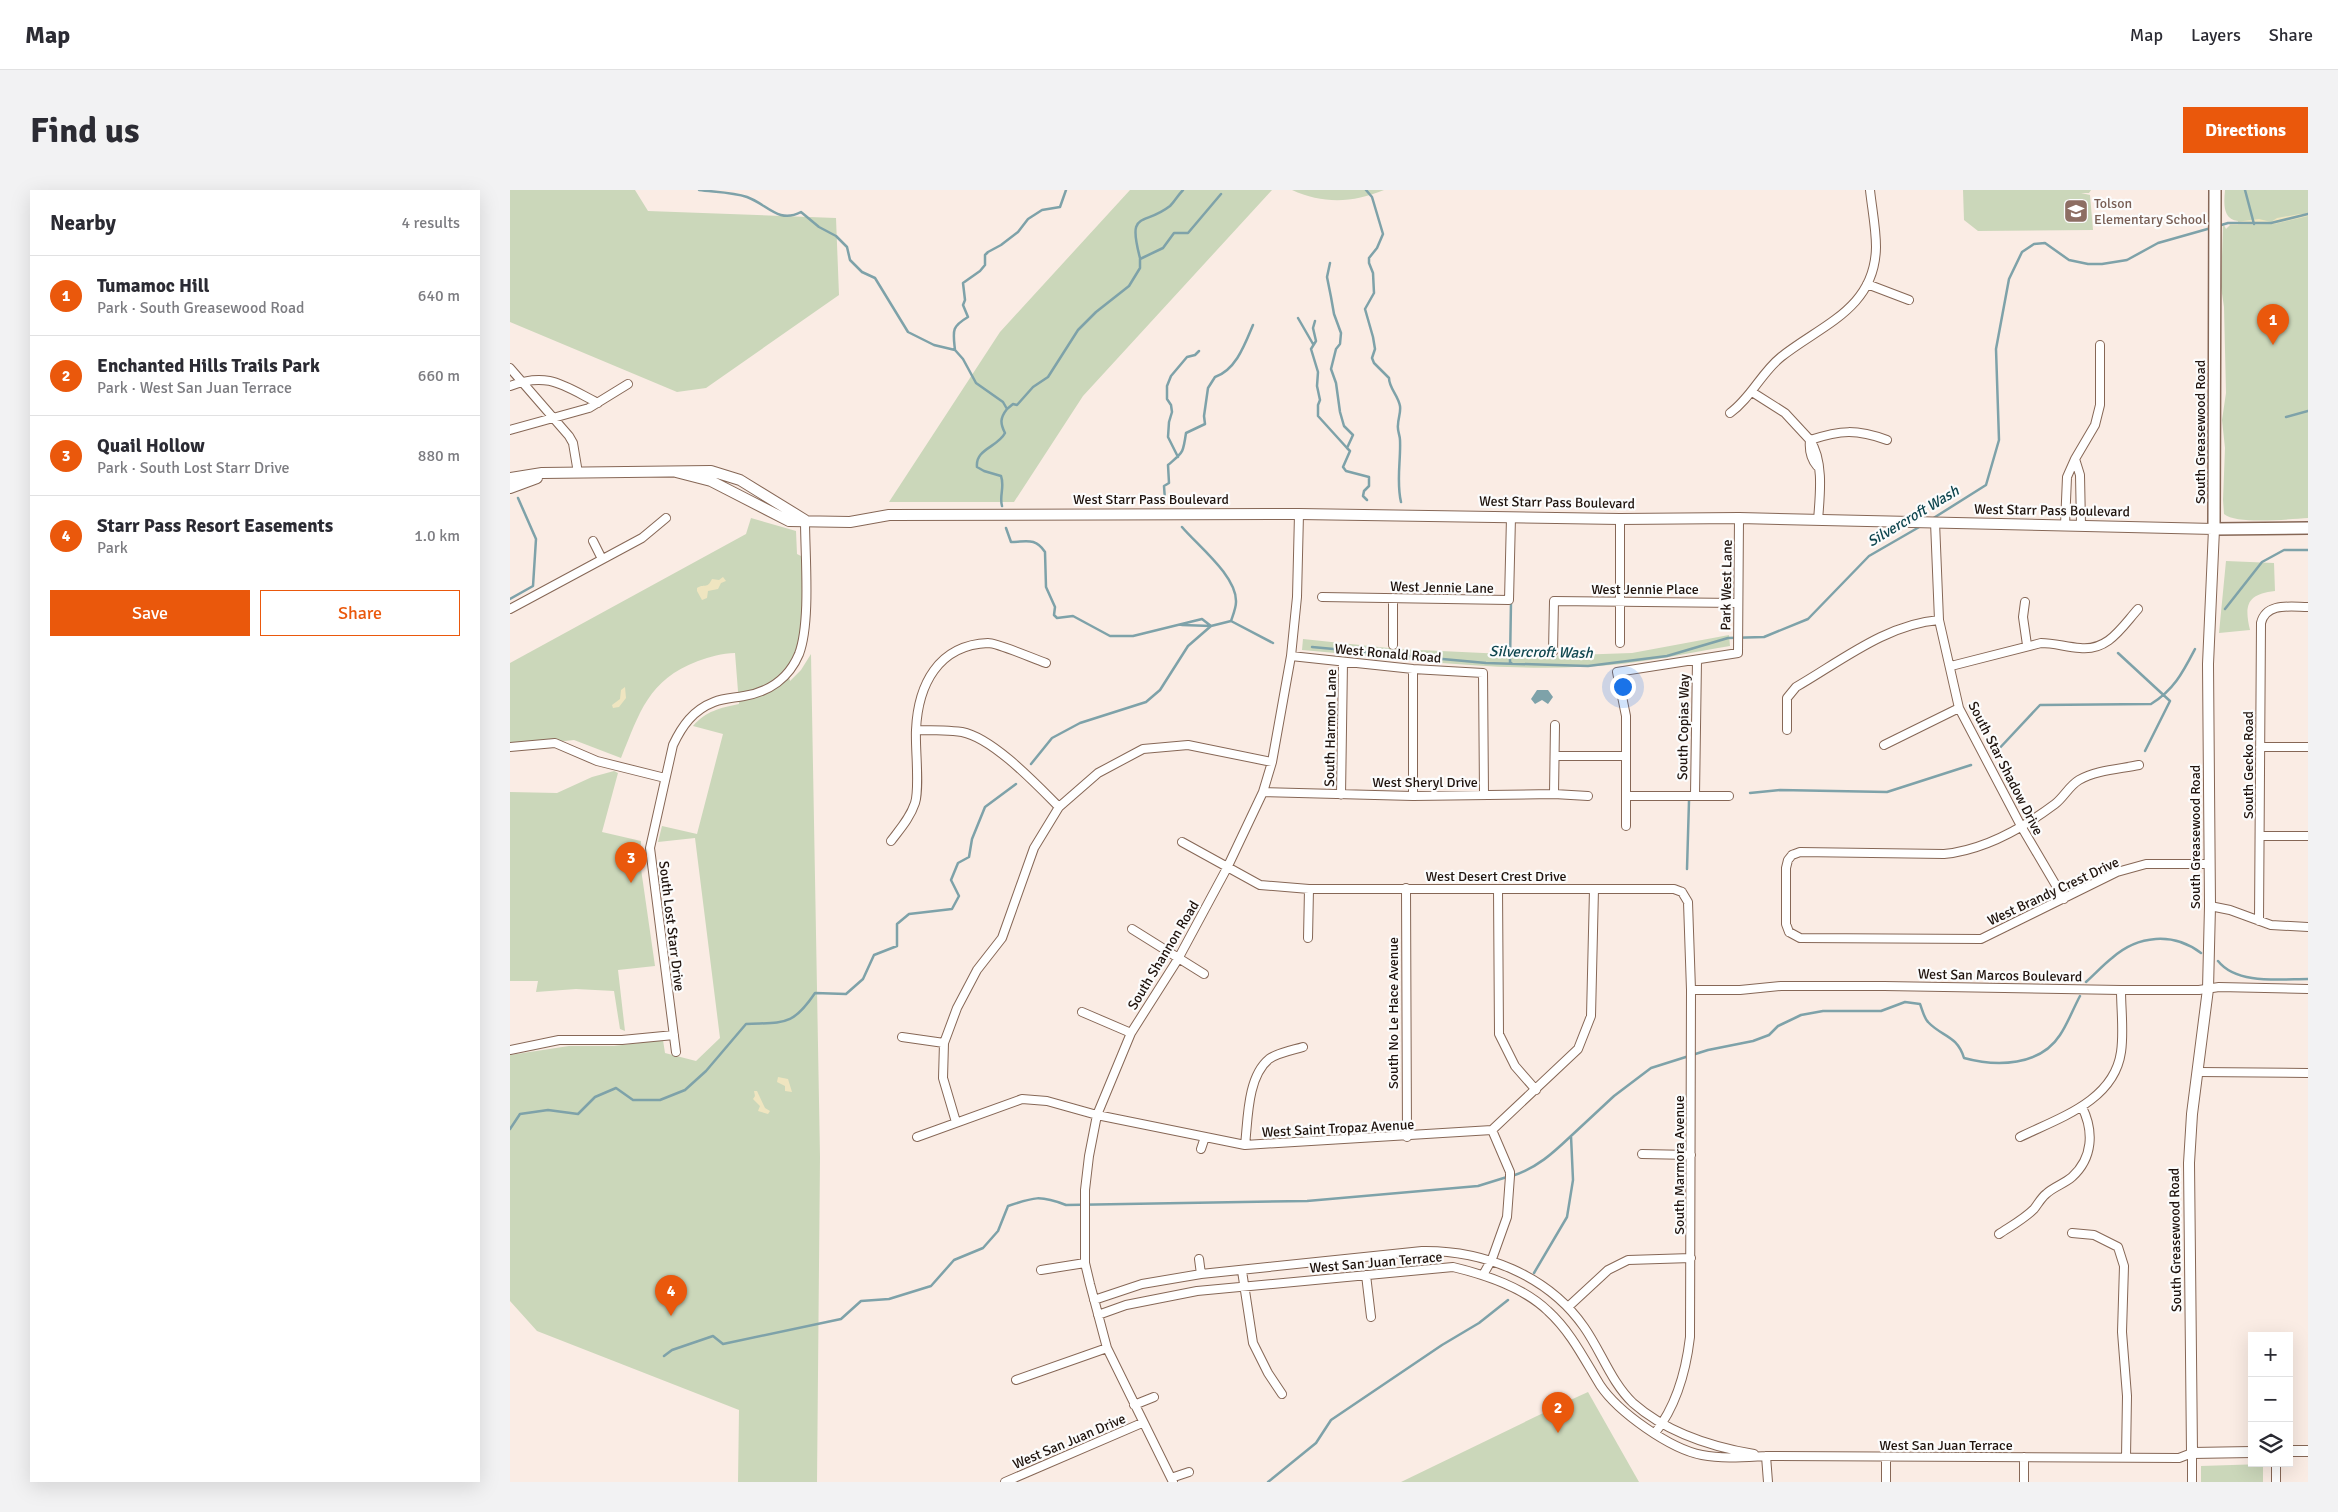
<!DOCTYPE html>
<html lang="en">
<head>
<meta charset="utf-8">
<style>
  body { margin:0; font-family:Signika,sans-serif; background:#f2f2f3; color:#2b2b33 }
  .controls { position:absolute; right:15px; bottom:15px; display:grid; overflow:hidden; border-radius:0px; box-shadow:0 5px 20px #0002 }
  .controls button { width:45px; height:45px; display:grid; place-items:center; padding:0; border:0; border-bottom:1px solid #e1e1e2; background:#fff; color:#2b2b33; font:25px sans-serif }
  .you { position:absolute; left:1112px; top:496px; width:18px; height:18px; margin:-12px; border:4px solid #fff; border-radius:50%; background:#1a73e8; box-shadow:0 0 0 8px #1a73e833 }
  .badge { display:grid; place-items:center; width:32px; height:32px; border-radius:50%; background:#ea580c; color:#fff; font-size:16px; font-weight:700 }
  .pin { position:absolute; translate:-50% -41px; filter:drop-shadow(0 1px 2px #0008) }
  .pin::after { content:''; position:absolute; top:26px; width:18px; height:15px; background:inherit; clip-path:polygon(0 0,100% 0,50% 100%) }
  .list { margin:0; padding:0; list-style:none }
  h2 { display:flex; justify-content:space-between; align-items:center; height:65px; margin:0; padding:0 20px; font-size:21px }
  h2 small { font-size:16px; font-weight:400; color:#7c7c81 }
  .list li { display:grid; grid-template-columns:32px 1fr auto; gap:15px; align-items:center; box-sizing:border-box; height:80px; padding:0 20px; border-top:1px solid #e1e1e2 }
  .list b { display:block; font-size:19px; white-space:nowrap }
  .list p { margin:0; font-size:16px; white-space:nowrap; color:#7c7c81 }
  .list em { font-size:16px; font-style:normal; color:#7c7c81 }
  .actions { display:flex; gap:10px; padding:15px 20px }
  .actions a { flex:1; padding:11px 0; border:1px solid #ea580c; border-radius:0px; text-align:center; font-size:18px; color:#ea580c }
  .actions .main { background:#ea580c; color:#fff }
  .icon { flex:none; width:28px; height:28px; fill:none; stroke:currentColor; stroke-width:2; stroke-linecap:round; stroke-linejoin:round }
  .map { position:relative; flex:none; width:1798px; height:1292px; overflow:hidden; border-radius:0px }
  header { display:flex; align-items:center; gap:30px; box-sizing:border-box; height:70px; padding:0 25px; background:#fff; border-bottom:1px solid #e1e1e2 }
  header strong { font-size:24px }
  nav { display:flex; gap:28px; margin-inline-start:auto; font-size:18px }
  .intro { display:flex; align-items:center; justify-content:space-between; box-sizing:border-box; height:120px; padding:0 30px }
  h1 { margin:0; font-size:35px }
  .button { padding:12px 22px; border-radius:0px; background:#ea580c; color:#fff; font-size:18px; font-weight:700 }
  main { display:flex; gap:30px; padding:0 30px }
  aside { flex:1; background:#fff; border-radius:0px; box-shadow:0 5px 20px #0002 }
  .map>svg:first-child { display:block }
  .green { fill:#cbd7ba }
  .sand { fill:#efe5c0 }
  .water { fill:#7ea2a9 }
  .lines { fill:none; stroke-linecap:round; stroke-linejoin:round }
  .stream { stroke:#7ea2a9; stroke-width:2.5 }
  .minor-casing { stroke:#866756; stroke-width:10 }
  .tertiary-casing { stroke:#866756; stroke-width:12 }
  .secondary-casing { stroke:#866756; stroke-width:14 }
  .minor { stroke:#fff; stroke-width:8 }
  .tertiary { stroke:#fff; stroke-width:10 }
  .secondary { stroke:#fff; stroke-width:11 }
  .labels { text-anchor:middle; stroke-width:4.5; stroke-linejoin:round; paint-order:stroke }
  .education-label { font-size:14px; fill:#785e54; stroke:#fcfcfc; text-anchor:start }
  .street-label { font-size:14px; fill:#1f130d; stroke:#fcfcfc }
  .water-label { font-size:15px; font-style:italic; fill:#0f464f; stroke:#fcfcfc }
</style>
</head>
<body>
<header>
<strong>Map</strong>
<nav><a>Map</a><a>Layers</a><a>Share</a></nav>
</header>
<div class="intro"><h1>Find us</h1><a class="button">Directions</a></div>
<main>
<aside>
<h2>Nearby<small>4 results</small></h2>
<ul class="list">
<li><span class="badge">1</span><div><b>Tumamoc Hill</b><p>Park · South Greasewood Road</p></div><em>640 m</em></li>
<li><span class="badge">2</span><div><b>Enchanted Hills Trails Park</b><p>Park · West San Juan Terrace</p></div><em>660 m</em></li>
<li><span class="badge">3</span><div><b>Quail Hollow</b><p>Park · South Lost Starr Drive</p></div><em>880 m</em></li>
<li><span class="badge">4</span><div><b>Starr Pass Resort Easements</b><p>Park</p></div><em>1.0 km</em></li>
</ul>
<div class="actions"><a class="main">Save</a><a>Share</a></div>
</aside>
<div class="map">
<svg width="1798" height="1292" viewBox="0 0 1798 1292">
  <rect width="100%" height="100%" fill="#faece4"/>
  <path class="green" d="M0 0H125L138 21 326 28 329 105 196 198 167 202 0 132Z
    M620 0H762L573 206 504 312H379L490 142Z
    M782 0H874C843 13 813 14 782 0Z
    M1453 0H1581L1579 3H1571L1580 5 1583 40 1468 41 1454 30Z
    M1715 0H1798V328C1780 329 1727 335 1714 324L1713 310 1715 258 1712 230 1716 203 1714 117 1711 97 1713 36 1714 35 1716 39 1720 35H1728V31C1712 29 1714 12 1715 0Z
    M241 328 286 341 287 364 295 368V438L278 482 280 491 291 480 301 464 310 967 307 1292H228L229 1220 27 1141 0 1111V865L59 856H104L153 850 155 863 186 871 210 848 185 648 148 652 152 636 187 644 213 544 183 536C196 521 210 518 229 514L225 463C212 463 200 467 188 471 138 490 130 522 111 568L64 550 10 556 0 555V473L236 344Z
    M1716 371 1764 373 1765 401C1737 404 1734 415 1740 440L1709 443Z
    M1219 445 1220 456C1184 462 1147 470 1111 474 1005 485 898 469 792 460L793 449 888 459 1035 466 1122 463Z
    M104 581 108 583 92 642 131 651 130 672 145 776 108 780 115 841 110 839 104 801 66 799 26 802 28 791H0V602L47 603 82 587Z
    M1078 1202 1129 1292H891L1056 1212Z
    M1753 1274V1292H1691V1276Z"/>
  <path class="sand" d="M1790 24H1798V26L1764 34 1720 35 1718 33 1749 29 1761 32 1767 28Z
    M213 387 216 391 211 393 208 399 198 401 197 408 192 410 187 401V398C194 393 197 400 202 389L209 390Z
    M115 497 116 508 109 517 103 518 102 515 110 509 111 500Z
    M268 887 278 889 282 902 275 901V896L267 892Z
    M244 901H247L255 918 260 921 258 924 248 921 250 916 243 909 245 906Z"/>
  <path class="water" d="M1027 500H1038L1043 507 1038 514 1032 510 1025 514 1021 509Z"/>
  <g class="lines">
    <path class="stream" d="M189 0C204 2 223 2 237 7 257 14 268 34 291 22L309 37 326 46 337 57 340 70 352 82 365 88 398 142 424 155 445 160 453 169 466 193 493 212 497 219C490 228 490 233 495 243 488 257 465 259 467 277L474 281 491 286C495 297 489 306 492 316
      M856 0 862 7 873 44 867 58 859 68V73L863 83 864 103 855 119 863 147 865 159 862 168 864 173 879 188C879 198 888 205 890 216 891 223 888 228 888 235 887 240 890 245 890 250 891 271 886 291 891 312
      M1735 0 1744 34
      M1708 36 1718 33H1761L1798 24
      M630 68C617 19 633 37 660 16 665 11 668 5 673 0
      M820 73 817 87 821 107 824 124 831 143 830 154 826 159 821 179 826 193 830 222 834 236 843 245 837 258 840 261 833 277 836 281 859 287V296L854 301 853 306 857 310
      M788 128 803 154
      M805 131 803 138 806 151 801 159 808 182 807 196 810 210 808 215V226L837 258
      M445 160C443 141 441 137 458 127L453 115 455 110 453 93 470 81 475 75V65L478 62 491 55 508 42 518 29 532 20 550 17 556 0
      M497 219 503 214 507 215 523 197 538 187 568 140 586 122 619 96 630 78V69L653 58 664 43H678L711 4
      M1776 227 1798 221
      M668 267 658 247 659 232 662 222 661 215 657 209V196L661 186 677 167 685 165 689 161
      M655 310 654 296 659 293 658 275C673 262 673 264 676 243L695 234 694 226 698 198 705 187C726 180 735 154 743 135
      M1422 329 1476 295 1489 250 1486 159 1499 89 1512 62 1524 54 1535 53 1559 70 1578 74H1592L1617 70 1648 53 1701 38
      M672 337C687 355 727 386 726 412 726 418 723 425 721 431
      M496 338 501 352C516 352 525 347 535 362L536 397 545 417 544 425 547 428 563 426 600 446H623L692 429 701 436
      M0 409 23 396 26 349 8 308
      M1001 412 1000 472 1002 474
      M1715 419 1752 372 1774 360H1798
      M672 435 701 436
      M802 457 976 473 1078 476 1157 466 1218 448 1254 447 1298 429 1359 366 1411 336
      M1608 463 1660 511 1635 561
      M1486 562 1530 515 1641 514C1664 500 1673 482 1685 459
      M521 574 542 548 570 533 636 512 650 500 678 456 701 436 721 431 763 453
      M1240 603 1270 600 1377 602 1461 575
      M1177 679 1179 611
      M1708 771C1727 795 1771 789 1798 789
      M1576 792C1585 784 1593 775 1602 768 1628 745 1663 742 1691 763
      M0 939 10 924 38 920 68 924 85 907 106 898 123 910H150L175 900 196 881 236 834C274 832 282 837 305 803L336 804 353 789 364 765 387 756V734L399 724 442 719 449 706 441 690 448 673 459 667 462 649 475 617 506 594
      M1002 986C1027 978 1043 963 1061 946
      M1024 1083 1057 1027 1063 990 1061 946 1104 906 1141 878 1198 860 1243 851 1259 845 1268 836 1291 825 1313 821H1371L1395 812 1410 814C1412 819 1414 828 1418 832 1432 847 1447 845 1454 868 1487 877 1530 876 1550 845 1558 833 1563 819 1570 806
      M154 1166 162 1160 203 1146 213 1154 331 1129 351 1111 379 1109 421 1096 444 1070 473 1058 488 1041 498 1016C524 1007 530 1005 556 1015L797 1011 968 996 997 987
      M758 1292 806 1253 821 1230 932 1155 969 1133 998 1110"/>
    <defs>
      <path id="minor" d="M1357 94 1399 110
        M0 178 59 246 63 253 68 283
        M0 196C38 181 54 196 88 213
        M1242 202 1275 223 1300 250C1331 240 1346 239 1377 250
        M1220 223C1241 208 1251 183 1271 167 1311 135 1365 119 1366 57 1366 38 1362 19 1360 0
        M0 240 79 218 118 194
        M1565 269 1585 235 1590 215V155
        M1307 276C1300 268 1299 260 1300 250 1314 271 1310 305 1308 330
        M1110 329V453
        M1425 332 1429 430 1449 518 1511 636 1554 709
        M1555 335 1557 287 1565 269 1570 285 1571 335
        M83 351 92 369
        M812 407 999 410 1001 327
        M1515 412 1513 427 1517 455
        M0 419 132 348 156 328
        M883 455V408
        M1043 462 1044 411 1227 413
        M781 466 903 479 973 483 974 604
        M1441 476 1531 453C1544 453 1556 457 1570 458 1598 461 1611 438 1628 419
        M903 479V606
        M406 540C421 540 437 540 452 542 483 548 527 595 549 617
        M1277 540V508L1286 497C1331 471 1377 434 1429 430
        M1374 555 1449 518
        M0 557 45 553 87 571 155 588
        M1750 557H1798
        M1045 566H1115
        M753 602 903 606 1044 604 1078 606
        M1044 604 1045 535
        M831 605 833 472
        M1185 605 1187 470
        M1116 606H1219
        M1116 636V526L1107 482 1228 463 1229 328
        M1750 646H1798
        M381 651C390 639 400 628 405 613 410 598 405 558 406 540 408 495 428 455 478 453 488 453 524 469 536 473
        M672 652 750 695 799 699H1164L1172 702
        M1282 665 1290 662 1434 664C1474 660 1513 638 1545 614 1554 607 1559 596 1569 590 1586 580 1610 579 1629 575
        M896 698 897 947
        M988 699 989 844 1005 876 1026 900
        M1700 716 1720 720 1761 735 1798 737
        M1749 731 1751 433C1756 412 1781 417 1798 417
        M622 739 694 784
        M1279 742 1290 748 1471 749 1607 682 1636 674H1700
        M1279 742 1276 734V678L1278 670 1282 665
        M798 748 799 699
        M1181 800H1230L1271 796H1374L1611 800H1689L1709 797 1798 799
        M572 822 621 843
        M392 847 434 853
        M0 860 49 850H112L164 845
        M166 862 140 658 163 555C172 536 183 520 204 512 214 508 224 508 234 506 259 502 279 488 289 464 301 432 295 366 295 330
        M1689 882 1798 883
        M446 932 433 888 434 853 447 818 467 780 492 748 524 658 549 617 588 583 633 559 678 555 762 572
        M407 947 512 909 537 911 587 925 735 955 982 940 1068 859 1081 826 1084 699
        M1510 947C1549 928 1604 911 1611 862 1614 842 1611 820 1611 800
        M735 955C738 930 737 887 759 869 767 863 783 860 793 857
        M691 959 695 947
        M1132 964 1181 965
        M1562 1043 1584 1045 1608 1057 1614 1076 1612 1142 1617 1206 1616 1267
        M1489 1044C1501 1036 1514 1029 1524 1019 1528 1014 1531 1008 1536 1004 1543 997 1554 994 1562 987 1583 968 1584 941 1572 917
        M689 1069 691 1084
        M531 1080 575 1073
        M732 1081 743 1153 758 1183 772 1204
        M856 1085 861 1127
        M973 1085 982 1069 997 1027 1000 986V982L982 940
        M584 1110 632 1094 691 1084 912 1061C973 1060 1038 1085 1074 1137 1091 1161 1101 1192 1123 1213 1156 1242 1202 1257 1244 1264
        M1058 1117 1098 1080 1118 1070 1181 1068
        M588 1125 616 1115 687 1101 943 1077C976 1085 1013 1097 1038 1121 1061 1142 1074 1169 1090 1195 1108 1222 1160 1259 1192 1265 1213 1269 1235 1267 1256 1266L1669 1268 1682 1263V1292
        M506 1190 597 1158
        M624 1215 644 1207
        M1145 1243C1167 1215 1176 1181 1180 1147L1181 800 1178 712 1172 702
        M1256 1266 1258 1292
        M1376 1267V1292
        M661 1288 679 1282
        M495 1292 632 1233
        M663 1292 597 1158 580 1094 575 1073V1000L579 966 587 925 621 843 668 769 717 678 753 602 762 572 781 466 787 407 789 324
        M1514 1292V1267
        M1766 1292V1273"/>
      <path id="tertiary" d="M166 282 201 291 279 331 340 332 379 325 789 324 1110 329 1229 328 1704 339 1698 474 1700 716 1698 799 1682 924 1679 973 1682 1263 1742 1262
        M0 288 32 283 201 281 230 290 295 330
        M0 298 27 288
        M1779 1261H1798"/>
      <path id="secondary" d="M1705 0 1704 339 1798 338"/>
    </defs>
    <use href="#minor" class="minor-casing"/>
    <use href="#tertiary" class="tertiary-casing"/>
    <use href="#secondary" class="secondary-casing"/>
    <use href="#minor" class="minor"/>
    <use href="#tertiary" class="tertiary"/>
    <use href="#secondary" class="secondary"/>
  </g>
  <defs>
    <symbol id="school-square" viewBox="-11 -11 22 22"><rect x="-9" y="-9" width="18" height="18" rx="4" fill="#8d6e63" stroke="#fcfcfc"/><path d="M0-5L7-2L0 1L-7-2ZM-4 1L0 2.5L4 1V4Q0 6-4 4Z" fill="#fff"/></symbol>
  </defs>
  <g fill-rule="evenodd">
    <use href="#school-square" x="1552" y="7" width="28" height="28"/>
  </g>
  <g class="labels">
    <g class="education-label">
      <text x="1584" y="18">Tolson<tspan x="1584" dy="16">Elementary School</tspan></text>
    </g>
    <g class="street-label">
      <text transform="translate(1690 242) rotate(-90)" y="5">South Greasewood Road</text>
      <text x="641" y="314">West Starr Pass Boulevard</text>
      <text transform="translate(1047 312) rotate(1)" y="5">West Starr Pass Boulevard</text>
      <text transform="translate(1542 320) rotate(1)" y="5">West Starr Pass Boulevard</text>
      <text transform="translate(1216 395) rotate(-89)" y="5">Park West Lane</text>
      <text transform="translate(932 397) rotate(1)" y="5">West Jennie Lane</text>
      <text x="1135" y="404">West Jennie Place</text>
      <text transform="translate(878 463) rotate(5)" y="5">West Ronald Road</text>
      <text transform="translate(1173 537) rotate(-89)" y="5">South Copias Way</text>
      <text transform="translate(820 538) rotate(-89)" y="5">South Harmon Lane</text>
      <text transform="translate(1738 575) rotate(-90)" y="5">South Gecko Road</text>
      <text transform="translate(1496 578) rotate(63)" y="5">South Star Shadow Drive</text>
      <text x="915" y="597">West Sheryl Drive</text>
      <text transform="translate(1685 647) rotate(-90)" y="5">South Greasewood Road</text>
      <text x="986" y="691">West Desert Crest Drive</text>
      <text transform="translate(1543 701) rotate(-25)" y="5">West Brandy Crest Drive</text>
      <text transform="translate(162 736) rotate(83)" y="5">South Lost Starr Drive</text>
      <text transform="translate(653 765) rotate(-59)" y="5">South Shannon Road</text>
      <text transform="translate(1490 785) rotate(1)" y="5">West San Marcos Boulevard</text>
      <text transform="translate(883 823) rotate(-90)" y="5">South No Le Hace Avenue</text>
      <text transform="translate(828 938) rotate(-3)" y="5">West Saint Tropaz Avenue</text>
      <text transform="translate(1169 975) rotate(-90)" y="5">South Marmora Avenue</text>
      <text transform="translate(1665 1050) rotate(-91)" y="5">South Greasewood Road</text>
      <text transform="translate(866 1072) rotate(-5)" y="5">West San Juan Terrace</text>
      <text transform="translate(559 1251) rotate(-23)" y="5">West San Juan Drive</text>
      <text x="1436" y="1260">West San Juan Terrace</text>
    </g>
    <g class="water-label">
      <text transform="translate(1403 326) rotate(-31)" y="5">Silvercroft Wash</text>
      <text transform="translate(1031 462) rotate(1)" y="5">Silvercroft Wash</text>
    </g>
  </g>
</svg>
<div class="controls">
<button>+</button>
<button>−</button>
<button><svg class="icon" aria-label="layers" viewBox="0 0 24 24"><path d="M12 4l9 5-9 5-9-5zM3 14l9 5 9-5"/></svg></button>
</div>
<div class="you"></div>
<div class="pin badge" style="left:1763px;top:155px">1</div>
<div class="pin badge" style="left:1048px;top:1243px">2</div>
<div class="pin badge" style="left:121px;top:693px">3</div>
<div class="pin badge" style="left:161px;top:1126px">4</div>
</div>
</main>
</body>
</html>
